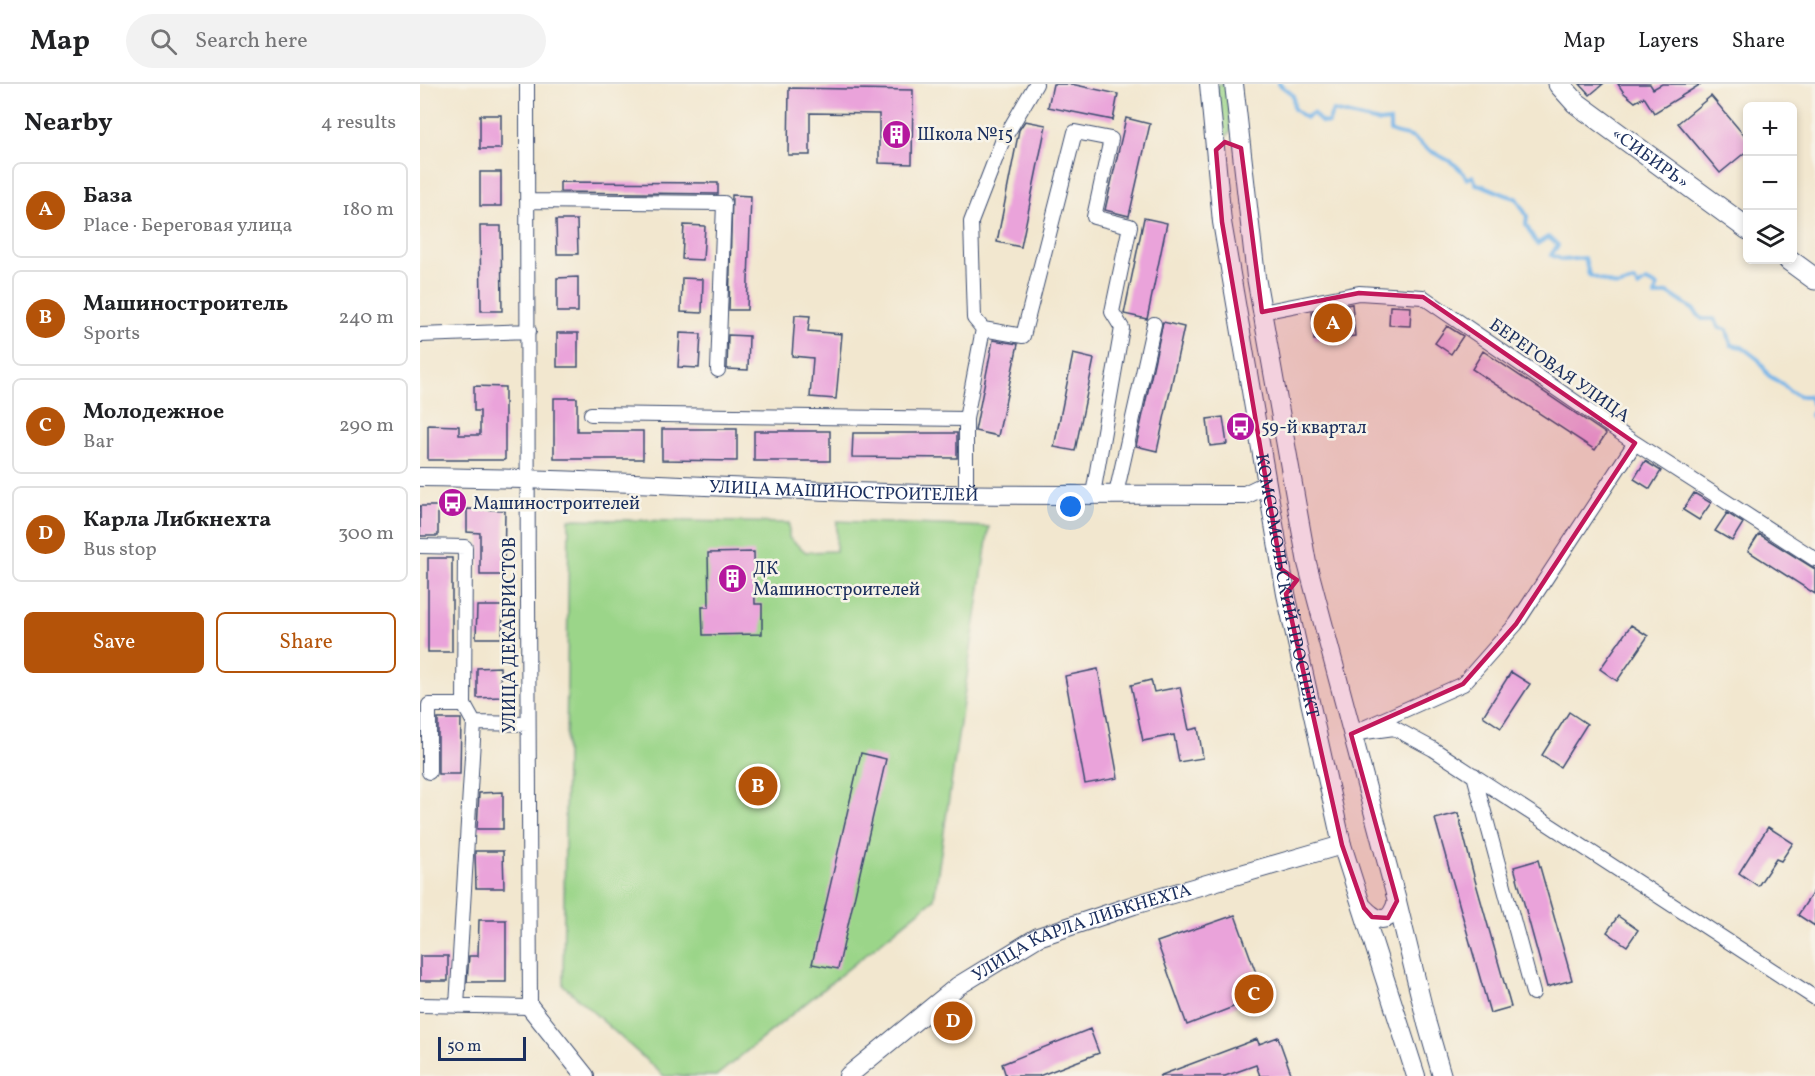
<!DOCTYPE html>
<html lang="en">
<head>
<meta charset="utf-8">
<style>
  body { margin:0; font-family:Vollkorn,serif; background:#f2f2f2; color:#202124 }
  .controls { position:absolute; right:18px; top:18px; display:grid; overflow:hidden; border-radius:9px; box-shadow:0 3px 9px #0003 }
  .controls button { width:54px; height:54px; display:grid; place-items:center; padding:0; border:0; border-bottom:2px solid #e0e0e0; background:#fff; color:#202124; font:30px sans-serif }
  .scale { position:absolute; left:18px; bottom:15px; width:88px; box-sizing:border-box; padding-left:6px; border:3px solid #1b2f5e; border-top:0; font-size:16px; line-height:21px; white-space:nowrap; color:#1b2f5e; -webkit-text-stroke:4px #f7f3e8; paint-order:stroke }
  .you { position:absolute; left:651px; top:423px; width:21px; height:21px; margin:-15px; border:4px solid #fff; border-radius:50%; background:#1a73e8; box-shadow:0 0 0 9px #1a73e833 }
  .badge { display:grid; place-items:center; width:39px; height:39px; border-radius:50%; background:#b45309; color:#fff; font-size:20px; font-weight:700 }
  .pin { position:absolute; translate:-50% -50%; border:3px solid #fff; box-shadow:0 2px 6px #0006 }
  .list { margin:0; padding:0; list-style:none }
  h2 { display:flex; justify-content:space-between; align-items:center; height:78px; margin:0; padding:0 24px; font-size:26px }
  h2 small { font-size:20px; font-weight:400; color:#757577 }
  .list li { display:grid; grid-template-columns:39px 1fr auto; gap:18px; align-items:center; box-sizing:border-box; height:96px; margin:0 12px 12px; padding:0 12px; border:2px solid #e0e0e0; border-radius:9px }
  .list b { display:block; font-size:22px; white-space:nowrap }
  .list p { margin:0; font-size:20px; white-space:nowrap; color:#757577 }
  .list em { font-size:20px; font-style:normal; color:#757577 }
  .actions { display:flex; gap:12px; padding:18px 24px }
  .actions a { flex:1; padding:14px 0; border:2px solid #b45309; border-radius:9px; text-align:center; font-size:21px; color:#b45309 }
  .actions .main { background:#b45309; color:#fff }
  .icon { flex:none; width:33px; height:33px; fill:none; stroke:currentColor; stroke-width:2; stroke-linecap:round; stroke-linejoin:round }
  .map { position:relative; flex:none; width:1395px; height:992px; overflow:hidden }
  header { display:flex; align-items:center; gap:36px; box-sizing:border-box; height:84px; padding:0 30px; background:#fff; border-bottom:2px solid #e0e0e0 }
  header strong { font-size:28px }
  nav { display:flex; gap:33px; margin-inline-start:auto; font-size:21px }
  .search { width:420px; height:54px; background:#f2f2f2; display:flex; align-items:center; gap:15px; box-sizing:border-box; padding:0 21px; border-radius:33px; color:#757577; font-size:22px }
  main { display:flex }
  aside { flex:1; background:#fff }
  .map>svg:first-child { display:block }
  .green { fill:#9bd589; stroke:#5b8274; stroke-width:1.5 }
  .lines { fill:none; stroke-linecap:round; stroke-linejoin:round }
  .stream { stroke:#73b4e8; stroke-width:4 }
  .building { fill:#eaa3da }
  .street-casing { stroke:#3b4b6f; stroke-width:16 }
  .secondary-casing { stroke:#3b4b6f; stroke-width:20 }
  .primary-casing { stroke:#3b4b6f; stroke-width:23 }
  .street { stroke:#fff; stroke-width:14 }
  .secondary { stroke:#fff; stroke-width:18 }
  .primary { stroke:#fff; stroke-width:21 }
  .marked { fill:#c2185b; fill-opacity:0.2; stroke:#c2185b; stroke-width:4.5; stroke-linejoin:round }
  .labels { text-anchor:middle; stroke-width:5; stroke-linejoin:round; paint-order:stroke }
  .poi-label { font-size:18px; fill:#1b2f5e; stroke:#f7f3e8; text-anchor:start }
  .street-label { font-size:18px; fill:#1b2f5e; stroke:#f7f3e8 }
</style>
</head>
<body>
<header>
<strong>Map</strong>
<div class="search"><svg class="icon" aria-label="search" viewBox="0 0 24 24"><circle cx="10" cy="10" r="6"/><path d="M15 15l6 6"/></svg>Search here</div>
<nav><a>Map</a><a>Layers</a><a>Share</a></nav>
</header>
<main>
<aside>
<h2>Nearby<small>4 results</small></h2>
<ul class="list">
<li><span class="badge">A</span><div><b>База</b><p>Place · Береговая улица</p></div><em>180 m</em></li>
<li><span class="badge">B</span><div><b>Машиностроитель</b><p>Sports</p></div><em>240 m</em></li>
<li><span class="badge">C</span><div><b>Молодежное</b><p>Bar</p></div><em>290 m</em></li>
<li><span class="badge">D</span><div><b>Карла Либкнехта</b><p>Bus stop</p></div><em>300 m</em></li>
</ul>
<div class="actions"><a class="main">Save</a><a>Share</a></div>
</aside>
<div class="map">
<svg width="1395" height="992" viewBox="0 0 1395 992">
  <rect width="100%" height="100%" fill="#f7f3e8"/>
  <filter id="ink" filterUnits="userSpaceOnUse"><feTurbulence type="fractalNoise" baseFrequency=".0167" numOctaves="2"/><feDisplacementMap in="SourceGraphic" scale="12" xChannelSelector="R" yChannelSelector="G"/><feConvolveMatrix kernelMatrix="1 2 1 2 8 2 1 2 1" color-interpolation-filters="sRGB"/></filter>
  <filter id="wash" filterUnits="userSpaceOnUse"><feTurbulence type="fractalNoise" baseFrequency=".008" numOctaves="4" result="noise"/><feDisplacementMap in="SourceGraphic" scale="24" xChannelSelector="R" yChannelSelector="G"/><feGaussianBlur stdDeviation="1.35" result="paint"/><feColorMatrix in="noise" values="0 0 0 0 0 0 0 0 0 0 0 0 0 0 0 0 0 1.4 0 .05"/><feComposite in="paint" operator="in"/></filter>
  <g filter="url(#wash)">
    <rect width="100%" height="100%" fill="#f2e7cf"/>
    <path class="green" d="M797 0H807L811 47 807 52 801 50Z
      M149 435 369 439V454L386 468 416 467 417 437 569 443 514 815 296 992H244L143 901Z"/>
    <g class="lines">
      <path class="stream" d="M859 0 873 11 874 25 886 34 893 29 901 38 908 39 913 27 959 38 970 37V47C978 51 987 51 993 54 999 57 1003 63 1009 66 1024 75 1038 78 1047 95L1053 92 1056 100C1069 102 1080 111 1096 114L1107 132 1106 141 1117 160 1128 153 1138 161 1131 171 1143 176 1165 174 1169 191 1197 202 1214 197 1218 203 1226 197 1237 202 1235 212 1248 209 1274 226 1282 235H1294L1299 243 1307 246 1311 261 1322 263 1339 276 1348 291 1362 300 1371 308 1380 312H1388L1395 324 1391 331 1395 335"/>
    </g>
    <g id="blocks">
      <path class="building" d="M633 0H651L698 10 693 36 628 23Z
        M1160 0H1183L1170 11Z
        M1198 0H1230L1233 5 1242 0H1281L1234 29 1224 13 1215 18 1204 9Z
        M369 4 493 6 492 80 459 79V30L390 29V71H368Z
        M1291 12 1328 56V66L1300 89 1258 39Z
        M60 31H81V65H60Z
        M706 34 730 40 709 132 685 126Z
        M605 37 626 41 601 163 577 158 599 46Z
        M60 88H81V122H60Z
        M140 98 298 99V110L140 108Z
        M312 111 331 112 327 226H309Z
        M724 134 747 139 727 235 704 230Z
        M136 136H157L158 170H137Z
        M264 141 285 142 283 176 262 175Z
        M60 142H81L82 227H61Z
        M158 193V228H137V194Z
        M262 194 283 195 282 229 261 228Z
        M932 220 935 252 894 256 892 227Z
        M970 222 991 223 990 242 969 241Z
        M375 231 390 232 388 247 422 250 416 315 390 313 393 274 372 272Z
        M743 238 764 243 737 367 716 362Z
        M1027 242 1043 252 1031 270 1015 259Z
        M137 249H158V283H137Z
        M260 249 281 250 279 284 258 283Z
        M308 251 329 252 328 286 307 285Z
        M573 256 598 260 578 352 555 347Z
        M1063 267 1186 350 1175 366 1052 285Z
        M653 270 674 275 655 367 634 363Z
        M54 302 85 303V376H8V341L39 342V351H60V327H54Z
        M134 314H157V347H223V375H134Z
        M803 333 807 360 790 362 787 335Z
        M242 345H317V377L242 376Z
        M334 347H410V377H334Z
        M433 349H537V374L432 373Z
        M1225 377 1241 387 1230 405 1214 395Z
        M1274 409 1291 419 1279 436 1263 426Z
        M0 422H18V452H0Z
        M47 425 85 426 84 491H60V449L47 448Z
        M1307 429 1323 439 1312 457 1295 447Z
        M1339 450 1395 485V510L1328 467Z
        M334 468 335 520H342V550L283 551 282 523H289L288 469Z
        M8 474H32V568H8Z
        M57 522H83L82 554H56Z
        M1211 541 1228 552 1197 597 1180 585Z
        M80 583 81 613 57 614V584Z
        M678 585 698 694 665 700 645 592Z
        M1091 588 1110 600 1081 644 1063 632Z
        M731 596 734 608 760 603 769 646 778 644 783 674 759 678 754 651 723 657 711 601Z
        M1149 628 1167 640 1140 683 1122 671Z
        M18 635H41L40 690H18Z
        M441 669 466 675 418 885 392 880Z
        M83 708V745H57L59 709Z
        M1038 729 1055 796 1091 923 1070 929 1015 735Z
        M1348 743 1373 759 1361 777 1356 775 1338 802 1319 789Z
        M55 767H83L84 804H56Z
        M1118 776 1152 896 1127 903 1094 783Z
        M1395 805V842L1378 831Z
        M815 831 844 911 767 941 737 858Z
        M1198 832 1218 846 1207 862 1187 848Z
        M59 836H86V898H47L49 872H58Z
        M0 872H28V897H0Z
        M670 945 679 969 619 992H586L582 980Z
        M858 953 872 992H840L836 981 805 992H739L837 955 839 960Z"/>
    </g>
  </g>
  <g filter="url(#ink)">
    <use href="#blocks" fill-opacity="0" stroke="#3b4b6f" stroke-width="1.5"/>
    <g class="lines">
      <defs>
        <path id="street" d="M107 117 304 119 298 286
          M842 228 939 209 1003 213 1215 359 1395 475
          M563 245 603 252 655 48 691 55 674 133 710 142 692 228 702 244 673 410
          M0 251 109 247
          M171 330 546 335
          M546 410V335L563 245 554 234 551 138 582 58 616 0
          M696 410 734 240
          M0 462 45 463 44 621 54 639 37 922
          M54 639 108 640
          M944 644 1043 600 1096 540 1215 359
          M931 650 974 644 1013 665 1395 914
          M9 688V621H44
          M1054 691 1113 909
          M0 921 110 923C108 615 107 308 107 0"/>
        <g id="secondary">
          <path id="s1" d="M789 0 802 138 866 510 922 761 996 992"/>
          <path d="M814 0 836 193 887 479 977 817 1007 940 1022 992"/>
          <path id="s2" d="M0 393C136 394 272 402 408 407 547 413 686 410 825 411L846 401"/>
          <path d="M944 824C959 840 971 839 977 817"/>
          <path d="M110 923 165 992"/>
          <path id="s3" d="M428 992 538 902 618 853 714 821 922 761"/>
        </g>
        <g id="primary">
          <path id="s4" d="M1139 0 1156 19 1328 145"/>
          <path d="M1369 176 1395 195"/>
        </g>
      </defs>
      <use href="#street" class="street-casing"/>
      <use href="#secondary" class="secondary-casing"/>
      <use href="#primary" class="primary-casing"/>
      <use href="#street" class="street"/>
      <use href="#secondary" class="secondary"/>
      <use href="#primary" class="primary"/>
    </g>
  </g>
  <path class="marked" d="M805 58 821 64 842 228 939 209 1003 213 1215 359 1096 540 1043 600 931 650 977 817 968 834 952 833 944 824 922 761 866 510 877 496 861 485 802 138 796 66Z"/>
  <defs>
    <symbol id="building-disc" viewBox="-11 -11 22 22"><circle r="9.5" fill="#b5179e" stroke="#f7f3e8"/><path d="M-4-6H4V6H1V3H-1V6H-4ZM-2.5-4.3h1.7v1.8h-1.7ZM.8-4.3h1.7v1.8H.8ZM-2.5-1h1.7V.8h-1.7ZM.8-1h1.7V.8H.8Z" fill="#fff"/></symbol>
    <symbol id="bus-disc" viewBox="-11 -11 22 22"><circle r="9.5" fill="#b5179e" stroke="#f7f3e8"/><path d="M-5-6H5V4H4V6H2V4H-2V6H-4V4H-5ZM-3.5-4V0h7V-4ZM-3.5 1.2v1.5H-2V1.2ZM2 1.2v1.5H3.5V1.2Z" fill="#fff"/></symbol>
  </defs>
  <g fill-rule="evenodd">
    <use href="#building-disc" x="460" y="34" width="33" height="33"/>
    <use href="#bus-disc" x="804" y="326" width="33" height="33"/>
    <use href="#bus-disc" x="16" y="402" width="33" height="33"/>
    <use href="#building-disc" x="296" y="478" width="33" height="33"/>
  </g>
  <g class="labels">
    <g class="poi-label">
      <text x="497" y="56">Школа №15</text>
      <text x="841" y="349">59-й квартал</text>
      <text x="53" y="425">Машиностроителей</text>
      <text x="333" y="490">ДК<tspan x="333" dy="21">Машиностроителей</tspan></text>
    </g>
    <g class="street-label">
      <text dy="6" stroke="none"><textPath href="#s4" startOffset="118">«СИБИРЬ»</textPath></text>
      <text transform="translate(1140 286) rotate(35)" y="6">БЕРЕГОВАЯ УЛИЦА</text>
      <text dy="6" stroke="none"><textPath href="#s2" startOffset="424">УЛИЦА МАШИНОСТРОИТЕЛЕЙ</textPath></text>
      <text dy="6" stroke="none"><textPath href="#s1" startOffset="508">КОМСОМОЛЬСКИЙ ПРОСПЕКТ</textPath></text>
      <text transform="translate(89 551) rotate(-90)" y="6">УЛИЦА ДЕКАБРИСТОВ</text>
      <text dy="6" stroke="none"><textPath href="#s3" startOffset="278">УЛИЦА КАРЛА ЛИБКНЕХТА</textPath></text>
    </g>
  </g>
</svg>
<div class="controls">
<button>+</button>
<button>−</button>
<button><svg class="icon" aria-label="layers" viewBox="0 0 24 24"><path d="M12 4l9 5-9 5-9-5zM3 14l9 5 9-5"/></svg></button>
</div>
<div class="scale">50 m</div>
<div class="you"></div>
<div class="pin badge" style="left:913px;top:239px">A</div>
<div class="pin badge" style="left:338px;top:702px">B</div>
<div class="pin badge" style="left:834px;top:910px">C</div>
<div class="pin badge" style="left:533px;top:937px">D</div>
</div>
</main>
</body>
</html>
